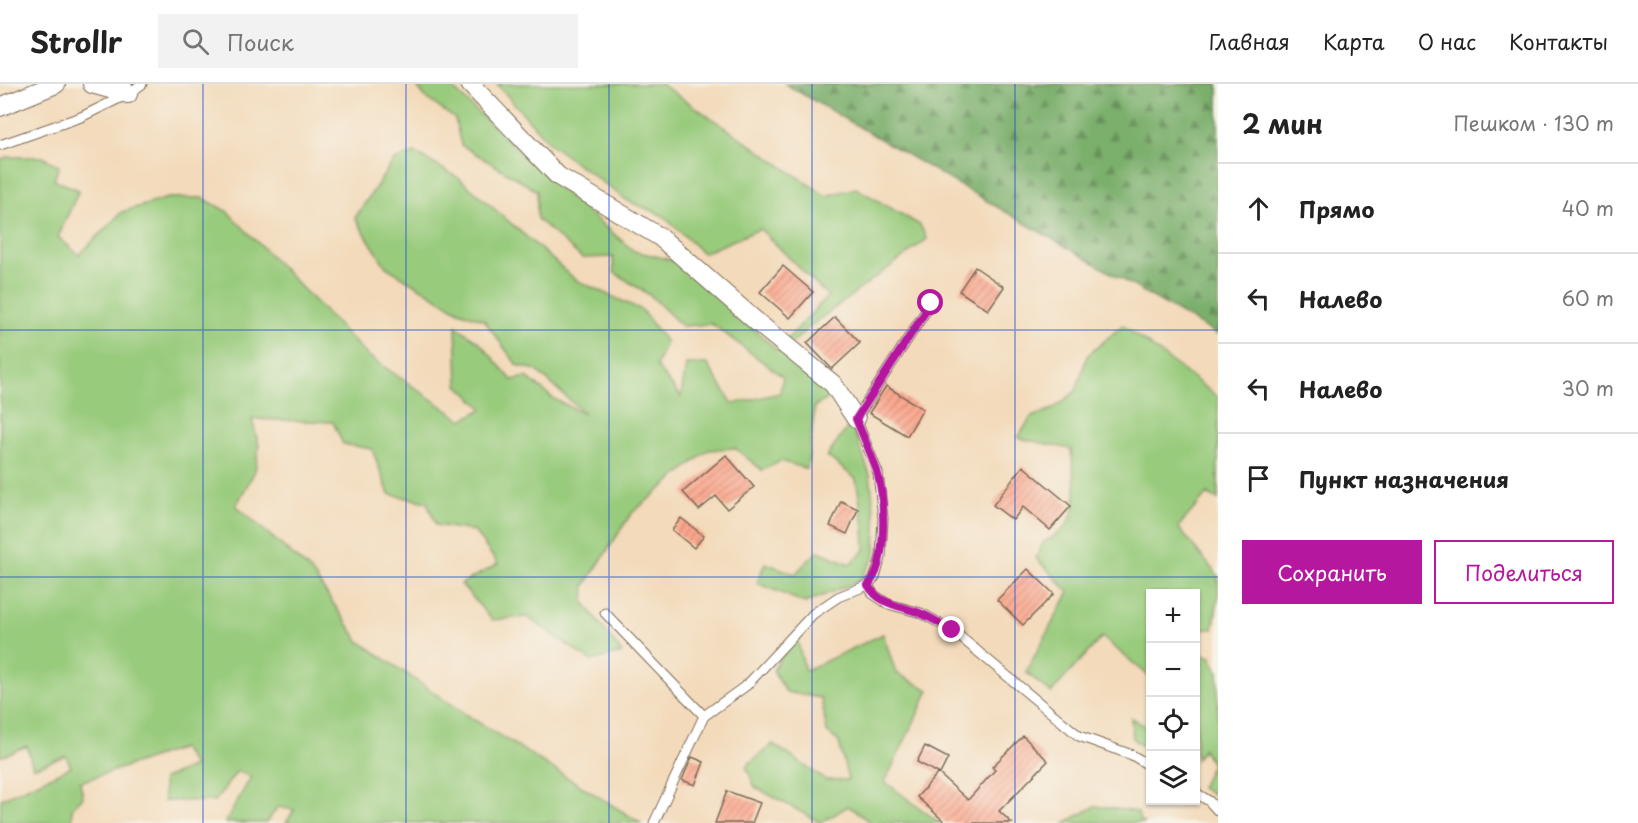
<!DOCTYPE html>
<html lang="ru">
<head>
<meta charset="utf-8">
<style>
  body { margin:0; font-family:"Playpen Sans",sans-serif; background:#f2f2f2; color:#222 }
  .controls { position:absolute; right:18px; bottom:18px; display:grid; overflow:hidden; border-radius:0px; box-shadow:0 2px 4px #0004 }
  .controls button { width:54px; height:54px; display:grid; place-items:center; padding:0; border:0; border-bottom:2px solid #e0e0e0; background:#fff; color:#222; font:30px sans-serif }
  .stop { position:absolute; width:18px; height:18px; margin:-14px; border:4px solid #b5179e; border-radius:50%; background:#fff }
  .stop.end { background:#b5179e; border-color:#fff; box-shadow:0 2px 6px #0008 }
  .list { margin:0; padding:0; list-style:none }
  h2 { display:flex; justify-content:space-between; align-items:center; height:78px; margin:0; padding:0 24px; font-size:26px }
  h2 small { font-size:20px; font-weight:400; color:#767676 }
  .list li { display:grid; grid-template-columns:39px 1fr auto; gap:18px; align-items:center; box-sizing:border-box; height:90px; padding:0 24px; border-top:2px solid #e0e0e0 }
  .list b { display:block; font-size:22px; white-space:nowrap }
  .list em { font-size:20px; font-style:normal; color:#767676 }
  .actions { display:flex; gap:12px; padding:18px 24px }
  .actions a { flex:1; padding:14px 0; border:2px solid #b5179e; border-radius:0px; text-align:center; font-size:21px; color:#b5179e }
  .actions .main { background:#b5179e; color:#fff }
  .icon { flex:none; width:33px; height:33px; fill:none; stroke:currentColor; stroke-width:2; stroke-linecap:round; stroke-linejoin:round }
  .map { position:relative; flex:none; width:1218px; height:739px; overflow:hidden }
  header { display:flex; align-items:center; gap:36px; box-sizing:border-box; height:84px; padding:0 30px; background:#fff; border-bottom:2px solid #e0e0e0 }
  header strong { font-size:28px }
  nav { display:flex; gap:33px; margin-inline-start:auto; font-size:21px }
  .search { width:420px; height:54px; background:#f2f2f2; display:flex; align-items:center; gap:15px; box-sizing:border-box; padding:0 21px; border-radius:0px; color:#767676; font-size:22px }
  main { display:flex }
  aside { flex:1; background:#fff }
  .map>svg:first-child { display:block }
  .grass { fill:#98cb7c; stroke:#6a7a4d; stroke-width:1.5 }
  .forest { fill:url(#forest-firs); stroke:#5a6c45; stroke-width:1.5 }
  .building { fill:url(#building-hatch) }
  .lines { fill:none; stroke-linecap:round; stroke-linejoin:round }
  .lane-casing { stroke:#7b6855; stroke-width:11 }
  .street-casing { stroke:#7b6855; stroke-width:20 }
  .lane { stroke:#fff; stroke-width:9 }
  .street { stroke:#fff; stroke-width:18 }
  .route { stroke:#b5179e; stroke-width:8 }
  .grid { fill:none; stroke:#1d4ed8; stroke-width:1.5; stroke-opacity:0.55 }
</style>
</head>
<body>
<header>
<strong>Strollr</strong>
<div class="search"><svg class="icon" aria-label="search" viewBox="0 0 24 24"><circle cx="10" cy="10" r="6"/><path d="M15 15l6 6"/></svg>Поиск</div>
<nav><a>Главная</a><a>Карта</a><a>О нас</a><a>Контакты</a></nav>
</header>
<main>
<div class="map">
<svg width="1218" height="739" viewBox="0 0 1218 739">
  <defs>
    <pattern id="forest-firs" width="22" height="20" patternUnits="userSpaceOnUse" patternTransform="scale(1.5)"><rect width="22" height="20" fill="#7aaf6c"/><path d="M5 1l3.5 6h-7zM16 11l3.5 6h-7z" fill="#658f58"/></pattern>
    <pattern id="building-hatch" width="6" height="6" patternUnits="userSpaceOnUse" patternTransform="scale(1.5)"><rect width="6" height="6" fill="#fca78e"/><path d="M-1 1l2-2M0 6l6-6M5 7l2-2" fill="none" stroke="#cd8873"/></pattern>
  </defs>
  <rect width="100%" height="100%" fill="#f7f3e8"/>
  <filter id="ink" filterUnits="userSpaceOnUse"><feTurbulence type="fractalNoise" baseFrequency=".0167" numOctaves="2"/><feDisplacementMap in="SourceGraphic" scale="12" xChannelSelector="R" yChannelSelector="G"/><feConvolveMatrix kernelMatrix="1 2 1 2 8 2 1 2 1" color-interpolation-filters="sRGB"/></filter>
  <filter id="wash" filterUnits="userSpaceOnUse"><feTurbulence type="fractalNoise" baseFrequency=".008" numOctaves="4" result="noise"/><feDisplacementMap in="SourceGraphic" scale="24" xChannelSelector="R" yChannelSelector="G"/><feGaussianBlur stdDeviation="1.35" result="paint"/><feColorMatrix in="noise" values="0 0 0 0 0 0 0 0 0 0 0 0 0 0 0 0 0 1.4 0 .05"/><feComposite in="paint" operator="in"/></filter>
  <g filter="url(#wash)">
    <rect width="100%" height="100%" fill="#f3daba"/>
    <path class="grass" d="M415 0H448L557 102 634 167 680 178 777 266 828 212 760 145 703 169 662 131 628 117 549 59 497 0H661L826 112 856 104 920 141 927 155 808 244 783 268 835 311 815 322 807 385 781 377 762 386 735 364 708 366 631 430 585 501 584 518 622 569 591 577 527 533 492 536 461 500 498 480 474 447 436 441 427 418 389 410 372 365 343 360 333 338 252 335 259 362 255 387 236 422 311 487 359 557 468 632 641 739H286L294 726 278 723 266 739H225L251 693 237 687 215 717H164L163 695 194 682 182 664 80 698 83 713 72 724V739H0L1 715 71 683 66 672 33 684 27 662 0 673V76L7 73H43L59 82 54 96 79 106 58 153 79 171 122 128 168 114H203L228 128 367 271 462 336 483 325 458 301 456 242 479 258 512 296 527 293 554 315 585 330 536 286 517 281 484 236 459 227 386 183 355 134 394 76 415 69 459 94 576 196 642 226 666 258 656 282 681 313 686 280H707L733 320 780 309 783 293 712 240 682 242 651 212 614 188 613 173 582 174 537 135V107L461 61 455 35 426 14Z
      M1123 241 1218 313V416L1207 410 1178 443 1218 492V514L1213 545 1196 544V509H1150V593L1102 553 1051 609 1026 588 1069 508 1036 474 1043 458C1087 440 1074 403 1071 365L1018 354 1031 333 1053 325 1076 307 1087 272Z
      M851 339 870 391 876 442 875 473 859 497 805 519 757 499 765 479 795 490 818 467 850 480 865 466 864 442 856 395 827 372Z
      M796 550 805 587 883 550 896 589 929 606 885 698 940 739H872L848 722 821 739 755 703 746 682 773 660 826 696H848L839 658 827 648 821 614 786 608 773 586Z
      M1196 569 1211 573 1218 589V704L1215 711 1201 704 1212 680 1203 665 1196 675Z
      M1131 634 1150 645V667L1133 655Z
      M1096 722 1138 728 1140 738 1145 739H1064Z"/>
    <path class="forest" d="M785 0H1218V251Z"/>
    <g id="blocks">
      <path class="building" d="M783 182 813 208 790 234 760 208Z
        M975 183 1004 203 988 226 959 207Z
        M835 233 860 259 832 285 807 259Z
        M886 302 923 325 907 352 869 329Z
        M726 371 754 403 727 425 716 412 699 426 683 408Z
        M1023 382 1071 422 1050 446 1023 423 1013 436 993 421Z
        M841 417 858 425 847 450 830 442Z
        M681 434 704 452 694 464 672 446Z
        M1028 485 1054 510 1023 541 997 516Z
        M1023 652 1048 677 999 727 1012 739H946L917 713 938 689 968 716 995 686 992 683Z
        M925 662 948 674 940 690 917 678Z
        M692 673 704 678 695 701 682 696Z
        M727 707 760 719 752 739H715Z"/>
    </g>
  </g>
  <g filter="url(#ink)">
    <use href="#blocks" fill-opacity="0" stroke="#7b6855" stroke-width="1.5"/>
    <g class="lines">
      <defs>
        <path id="lane" d="M128 10 142 0
          M0 61 81 33 128 10 127 0
          M868 501 873 510 888 520 921 529 952 546 1079 652 1132 671 1150 682
          M605 529 704 632 654 739
          M704 632 747 601 813 530 838 513 868 501 875 493 881 473 883 434 878 389 856 335 931 219
          M1196 709 1209 717 1218 727"/>
        <path id="street" d="M92 0 128 10
          M470 0 558 92 660 153 758 239 833 300 856 335
          M0 23 56 0"/>
      </defs>
      <use href="#lane" class="lane-casing"/>
      <use href="#street" class="street-casing"/>
      <use href="#lane" class="lane"/>
      <use href="#street" class="street"/>
    </g>
  </g>
  <g class="lines" filter="url(#ink)">
    <path class="route" d="M931 219 856 335C863 352 871 369 877 387 885 414 888 480 868 501 880 522 901 521 922 530 932 534 942 541 952 546"/>
  </g>
  <path class="grid" d="M203 0V739M406 0V739M609 0V739M812 0V739M1015 0V739M0 246H1218M0 493H1218"/>
</svg>
<div class="controls">
<button>+</button>
<button>−</button>
<button><svg class="icon" aria-label="locate" viewBox="0 0 24 24"><circle cx="12" cy="12" r="6"/><path d="M12 2v4M12 18v4M2 12h4M18 12h4"/></svg></button>
<button><svg class="icon" aria-label="layers" viewBox="0 0 24 24"><path d="M12 4l9 5-9 5-9-5zM3 14l9 5 9-5"/></svg></button>
</div>
<div class="stop" style="left:931px;top:219px"></div>
<div class="stop end" style="left:952px;top:546px"></div>
</div>
<aside>
<h2>2 мин<small>Пешком · 130 m</small></h2>
<ul class="list">
<li><svg class="icon" aria-label="ahead" viewBox="0 0 24 24"><path d="M12 20V5M6 11l6-6 6 6"/></svg><div><b>Прямо</b></div><em>40 m</em></li>
<li><svg class="icon" aria-label="left" viewBox="0 0 24 24"><path d="M17 20v-9H6M10 6l-5 5 5 5"/></svg><div><b>Налево</b></div><em>60 m</em></li>
<li><svg class="icon" aria-label="left" viewBox="0 0 24 24"><path d="M17 20v-9H6M10 6l-5 5 5 5"/></svg><div><b>Налево</b></div><em>30 m</em></li>
<li><svg class="icon" aria-label="arrive" viewBox="0 0 24 24"><path d="M6 21V4h12l-3 4 3 4H6"/></svg><div><b>Пункт назначения</b></div></li>
</ul>
<div class="actions"><a class="main">Сохранить</a><a>Поделиться</a></div>
</aside>
</main>
</body>
</html>
